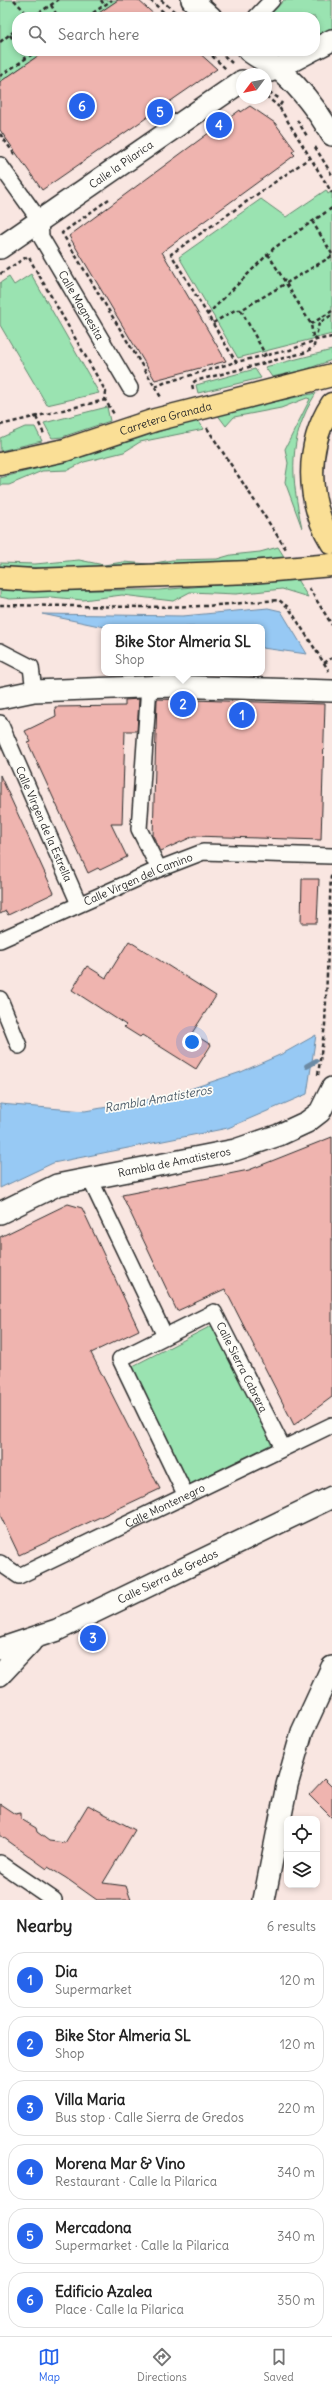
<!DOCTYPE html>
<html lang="en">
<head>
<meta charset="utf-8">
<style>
  body { margin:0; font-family:Delius,sans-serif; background:#f2f2f2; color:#222 }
  .controls { position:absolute; right:12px; bottom:12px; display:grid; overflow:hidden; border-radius:8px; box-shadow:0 2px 6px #0003 }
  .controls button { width:36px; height:36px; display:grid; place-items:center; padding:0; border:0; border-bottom:1px solid #e0e0e0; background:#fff; color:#222; font:20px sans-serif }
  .compass { position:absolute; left:236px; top:68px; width:36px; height:36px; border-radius:50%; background:#fff; box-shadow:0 2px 6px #0003; rotate:238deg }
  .you { position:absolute; left:192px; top:1042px; width:14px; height:14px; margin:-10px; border:3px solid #fff; border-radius:50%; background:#1a73e8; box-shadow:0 0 0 6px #1a73e833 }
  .badge { display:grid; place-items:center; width:26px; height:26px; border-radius:50%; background:#2563eb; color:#fff; font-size:13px; font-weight:700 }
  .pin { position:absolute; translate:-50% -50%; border:2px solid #fff; box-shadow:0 1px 4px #0006 }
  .popup { position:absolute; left:101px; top:624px; width:164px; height:52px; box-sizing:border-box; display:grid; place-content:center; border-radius:8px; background:#fff; filter:drop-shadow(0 1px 3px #0005); font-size:13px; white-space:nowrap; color:#767676 }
  .popup b { font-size:15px; color:#222 }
  .popup::after { content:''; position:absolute; left:50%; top:100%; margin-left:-8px; border:8px solid transparent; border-top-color:#fff }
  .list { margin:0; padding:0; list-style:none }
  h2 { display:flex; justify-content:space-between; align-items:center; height:52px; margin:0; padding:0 16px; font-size:17px }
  h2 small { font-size:13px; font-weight:400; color:#767676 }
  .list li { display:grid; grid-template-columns:26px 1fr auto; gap:12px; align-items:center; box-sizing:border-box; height:56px; margin:0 8px 8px; padding:0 8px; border:1px solid #e0e0e0; border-radius:16px }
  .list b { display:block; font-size:15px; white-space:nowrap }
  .list p { margin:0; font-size:13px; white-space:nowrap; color:#767676 }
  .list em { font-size:13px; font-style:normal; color:#767676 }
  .icon { flex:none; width:22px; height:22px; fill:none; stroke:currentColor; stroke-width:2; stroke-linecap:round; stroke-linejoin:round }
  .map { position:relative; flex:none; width:332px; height:1900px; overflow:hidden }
  .search { position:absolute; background:#fff; box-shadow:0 2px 6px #0003; left:12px; right:12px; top:12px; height:44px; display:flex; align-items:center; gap:10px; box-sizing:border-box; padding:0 14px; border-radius:16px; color:#767676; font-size:15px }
  .sheet { height:436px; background:#fff }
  nav { display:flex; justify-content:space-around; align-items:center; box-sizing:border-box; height:56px; border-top:1px solid #e0e0e0; background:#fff; font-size:11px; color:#767676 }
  nav a { display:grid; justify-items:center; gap:2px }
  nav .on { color:#2563eb }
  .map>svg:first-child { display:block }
  .green { fill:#9ae3b1; stroke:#62876e }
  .water { fill:#97c9f4; stroke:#6c8aa4 }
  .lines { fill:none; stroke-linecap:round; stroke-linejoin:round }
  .stream { stroke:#6c8aa4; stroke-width:5.5 }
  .building { fill:#efb4af; stroke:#2b2b2b }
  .street-casing { stroke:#2b2b2b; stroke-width:18 }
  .secondary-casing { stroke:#2b2b2b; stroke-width:24 }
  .primary-casing { stroke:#2b2b2b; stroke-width:25 }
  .path { stroke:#2b2b2b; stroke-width:2.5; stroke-dasharray:4 3; stroke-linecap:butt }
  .street { stroke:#fdfcf7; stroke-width:15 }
  .secondary { stroke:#fdfcf7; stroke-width:21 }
  .primary { stroke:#fadf96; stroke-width:22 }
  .labels { text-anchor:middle; stroke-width:3.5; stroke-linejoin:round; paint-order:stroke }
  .street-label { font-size:11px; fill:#2b2b2b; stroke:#fdfcf7 }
  .water-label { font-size:12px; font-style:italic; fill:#4b5a67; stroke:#fdfcf7 }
</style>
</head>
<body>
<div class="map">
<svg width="332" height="1900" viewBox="0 0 332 1900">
  <rect width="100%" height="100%" fill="#f9e6e1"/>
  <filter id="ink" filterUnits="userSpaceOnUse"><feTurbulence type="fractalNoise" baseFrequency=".025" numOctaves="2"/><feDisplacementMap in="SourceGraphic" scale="8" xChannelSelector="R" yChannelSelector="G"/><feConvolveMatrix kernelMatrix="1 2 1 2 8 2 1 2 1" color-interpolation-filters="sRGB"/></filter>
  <g filter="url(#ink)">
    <path class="green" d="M0 0H118L94 17H17V51H45L0 82Z
      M284 0H332V31L315 40V17H268Z
      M326 190 328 194 332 191V334L238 358 179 257 261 199 286 217Z
      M31 274 99 393 47 405 0 325V283L9 277 14 285Z
      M332 350V360L304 370 272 377 265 367Z
      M255 369 261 378 198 393 196 385Z
      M316 393C287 440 291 476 302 528L285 482 288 463 285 449 310 399 307 398 281 408 234 417 226 426 217 414Z
      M107 407 110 421 62 437 52 438 44 423Z
      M197 419 204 429 140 442 124 452 84 462 68 470 42 471 9 485H0V478L86 456Z
      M25 427H35L42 441 0 451V438Z
      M278 547 285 558 87 569 0 567V563L35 564 79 560 104 565 123 562 149 564 172 560 217 559 231 555 260 552Z
      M296 578 308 597 282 589 236 594 190 592 173 601 122 595 83 600 51 597 10 599 0 597V590H159Z
      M213 1325 272 1444 188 1485 131 1367Z"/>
    <path class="water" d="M268 608 281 611 307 654 262 648V627H104L42 614 183 616Z
      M316 1035 307 1094 228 1128 53 1163 0 1188V1104L85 1111 169 1096 241 1072 284 1053Z"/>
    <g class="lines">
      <path class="stream" d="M307 1066 316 1061"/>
    </g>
    <path class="building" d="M118 0H138L157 17H93Z
      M45 51H197L217 69 42 190 0 130V82Z
      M250 106 275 123 295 150 292 152 295 155 162 252 226 361 155 380 69 236 240 110 241 112Z
      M139 699 137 731H125L122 824H111L127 857 100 870 98 868 88 873 28 743 31 742 25 731 56 716 55 707 125 706V700Z
      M157 699 325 704 321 840 194 836 161 851 153 836Z
      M0 775 54 893 8 915 6 911 0 914Z
      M302 879H319L317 923H301Z
      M129 941 216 996 192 1033 211 1045 196 1069 142 1035 140 1037 124 1027 126 1025 72 990 87 966 106 978Z
      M332 1137V1397L294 1425 225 1289 177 1311 122 1195 249 1170Z
      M68 1204 82 1208 139 1330 91 1353 160 1489 19 1555 0 1515V1237Z
      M324 1779 332 1787V1818L309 1795Z
      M0 1804 15 1814 21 1813V1819L36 1828 37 1832 49 1841 65 1843 88 1805 135 1830 103 1883 126 1886 131 1900H97L66 1878 48 1867 47 1869 0 1835Z"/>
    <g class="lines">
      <defs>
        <g id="street">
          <path d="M256 17 272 0"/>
          <path id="s1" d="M0 165 40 221 41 237 130 388"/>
          <path d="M0 651 31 667 34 691"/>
          <path d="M149 686 139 829 159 869"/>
          <path id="s2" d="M0 723 79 904"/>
          <path id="s3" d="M0 940 159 869 203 852 332 856"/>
          <path d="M0 999 19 1046"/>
          <path d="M90 1179 165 1336"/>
          <path id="s4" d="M186 1496 120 1359 214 1312 283 1448"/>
          <path id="s5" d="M0 1563 19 1576 332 1425"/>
          <path d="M0 1863 54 1900"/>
        </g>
        <g id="secondary">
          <path d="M192 0 211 17"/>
          <path d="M315 49 332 40"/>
          <path d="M249 51C260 60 273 64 283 73 302 90 319 113 332 135"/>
          <path d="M267 72 277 69 311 51"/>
          <path id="s6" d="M0 248 242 81"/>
          <path d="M0 698 34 691 167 686 332 691"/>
          <path id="s7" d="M0 1213 57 1185 235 1150 279 1135 307 1122 320 1112 332 1088"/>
          <path id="s8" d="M0 1649 57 1630 332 1497"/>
          <path d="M0 1675 31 1642"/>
          <path d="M264 1900 287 1785 302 1732 332 1667"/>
        </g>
        <g id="primary">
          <path d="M332 404C305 446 306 501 332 543"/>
          <path id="s9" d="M0 464 65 450 155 420 332 375"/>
          <path d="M0 578 34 580 251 572 332 565"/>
        </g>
      </defs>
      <use href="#street" class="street-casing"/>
      <use href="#secondary" class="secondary-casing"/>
      <use href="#primary" class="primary-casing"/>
      <path class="path" d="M14 0 30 17
        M101 0 104 5
        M150 0 169 17
        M161 0 175 12
        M51 5 58 17
        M33 17 58 0
        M87 17 112 0
        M10 35 17 45
        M0 42 17 29
        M21 51 26 59
        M207 51 226 69
        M219 51 232 63
        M213 56 216 51
        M0 76 37 51
        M269 92 280 99
        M266 96 279 107
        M282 102 279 107 332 193
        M297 120 307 136
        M0 134 15 155
        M315 147 332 175
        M311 157 171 254 236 362 290 350 316 340
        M109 199 62 233 155 387 164 383 236 362
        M312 221 332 254
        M268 254 311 324 313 337 316 340 332 337
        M0 274 28 256 106 392 105 400 114 414
        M241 310 266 356
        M207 315 274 248 332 208
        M213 323 235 310H241L332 256
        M311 324 332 311
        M155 387 162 399
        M193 389 192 384 195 381 307 352 314 346 319 323 332 315
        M36 417 44 434
        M0 425 105 400
        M207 428 286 549
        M309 588 332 625
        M0 605 146 607 206 606 279 600 289 608 329 671
        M324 663 332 658
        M318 1075 325 1025 331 873"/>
      <use href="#street" class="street"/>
      <use href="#secondary" class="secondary"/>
      <use href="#primary" class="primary"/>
    </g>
  </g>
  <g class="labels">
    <g class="street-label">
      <text dy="4" stroke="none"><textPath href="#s6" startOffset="147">Calle la Pilarica</textPath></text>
      <text dy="4" stroke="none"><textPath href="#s1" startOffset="164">Calle Magnesita</textPath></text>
      <text dy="4" stroke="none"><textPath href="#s9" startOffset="172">Carretera Granada</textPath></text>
      <text dy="4" stroke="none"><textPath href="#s2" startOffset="110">Calle Virgen de la Estrella</textPath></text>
      <text dy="4" stroke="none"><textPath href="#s3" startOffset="151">Calle Virgen del Camino</textPath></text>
      <text dy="4" stroke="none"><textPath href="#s7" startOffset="183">Rambla de Amatisteros</textPath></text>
      <text dy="4" stroke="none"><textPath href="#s4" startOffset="319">Calle Sierra Cabrera</textPath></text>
      <text dy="4" stroke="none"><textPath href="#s5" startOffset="185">Calle Montenegro</textPath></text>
      <text dy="4" stroke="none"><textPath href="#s8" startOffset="183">Calle Sierra de Gredos</textPath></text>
    </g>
    <g class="water-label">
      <text transform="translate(158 1099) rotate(-10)" y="4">Rambla Amatisteros</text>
    </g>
  </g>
</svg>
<div class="controls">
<button><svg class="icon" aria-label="locate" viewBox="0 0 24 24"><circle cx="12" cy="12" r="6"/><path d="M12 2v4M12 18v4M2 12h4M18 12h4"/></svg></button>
<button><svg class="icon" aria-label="layers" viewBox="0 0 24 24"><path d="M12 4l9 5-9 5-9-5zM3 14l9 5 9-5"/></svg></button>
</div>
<svg class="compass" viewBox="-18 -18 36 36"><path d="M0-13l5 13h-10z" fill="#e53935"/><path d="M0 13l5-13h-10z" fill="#767676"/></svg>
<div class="you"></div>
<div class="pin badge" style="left:242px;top:715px">1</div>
<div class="pin badge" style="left:183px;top:704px">2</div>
<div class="popup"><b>Bike Stor Almeria SL</b>Shop</div>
<div class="pin badge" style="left:93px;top:1638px">3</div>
<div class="pin badge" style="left:219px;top:125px">4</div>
<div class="pin badge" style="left:160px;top:112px">5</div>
<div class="pin badge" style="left:82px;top:106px">6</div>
<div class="search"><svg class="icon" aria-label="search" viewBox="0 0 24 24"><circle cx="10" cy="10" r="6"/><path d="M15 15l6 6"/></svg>Search here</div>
</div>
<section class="sheet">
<h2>Nearby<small>6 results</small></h2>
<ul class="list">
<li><span class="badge">1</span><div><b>Dia</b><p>Supermarket</p></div><em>120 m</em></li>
<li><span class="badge">2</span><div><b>Bike Stor Almeria SL</b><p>Shop</p></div><em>120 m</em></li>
<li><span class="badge">3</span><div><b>Villa Maria</b><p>Bus stop · Calle Sierra de Gredos</p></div><em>220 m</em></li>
<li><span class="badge">4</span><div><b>Morena Mar &amp; Vino</b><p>Restaurant · Calle la Pilarica</p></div><em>340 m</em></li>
<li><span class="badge">5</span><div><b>Mercadona</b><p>Supermarket · Calle la Pilarica</p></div><em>340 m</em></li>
<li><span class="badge">6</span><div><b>Edificio Azalea</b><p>Place · Calle la Pilarica</p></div><em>350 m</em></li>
</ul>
</section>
<nav>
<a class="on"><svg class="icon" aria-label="map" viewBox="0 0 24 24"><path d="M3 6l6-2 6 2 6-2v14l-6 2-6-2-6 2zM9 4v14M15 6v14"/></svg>Map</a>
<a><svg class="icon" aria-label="directions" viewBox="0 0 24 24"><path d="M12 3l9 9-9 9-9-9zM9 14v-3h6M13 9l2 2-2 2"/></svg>Directions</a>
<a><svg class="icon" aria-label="saved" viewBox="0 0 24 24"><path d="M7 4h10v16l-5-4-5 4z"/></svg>Saved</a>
</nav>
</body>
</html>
